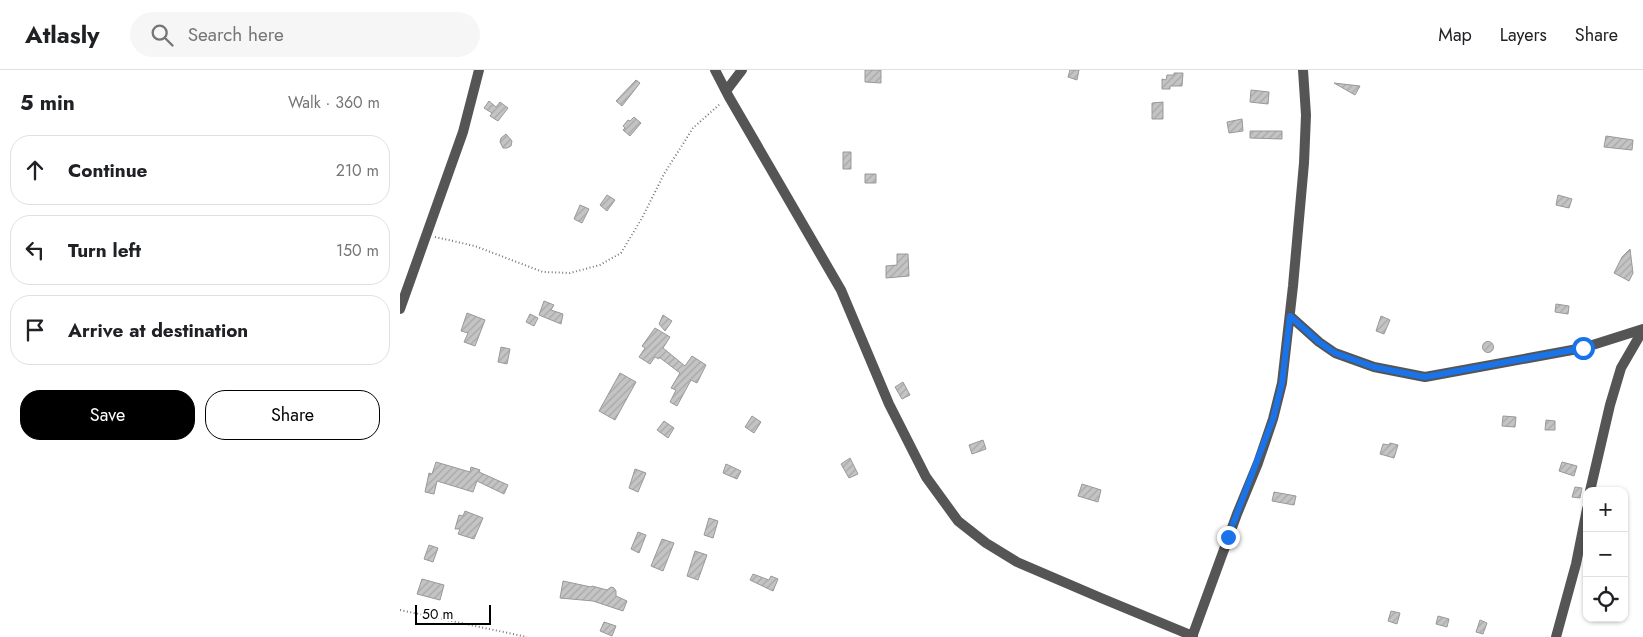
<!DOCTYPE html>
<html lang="en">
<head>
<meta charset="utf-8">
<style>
  body { margin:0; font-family:Jost,sans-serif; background:#f6f6f6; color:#202124 }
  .controls { position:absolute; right:15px; bottom:15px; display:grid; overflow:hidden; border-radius:10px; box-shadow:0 1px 4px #0004 }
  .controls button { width:45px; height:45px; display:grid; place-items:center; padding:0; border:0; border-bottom:1px solid #e0e0e0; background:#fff; color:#202124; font:25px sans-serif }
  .scale { position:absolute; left:15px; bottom:12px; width:76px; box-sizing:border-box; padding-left:5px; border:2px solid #000; border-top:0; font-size:14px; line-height:18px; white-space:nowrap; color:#000; -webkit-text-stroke:4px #fff; paint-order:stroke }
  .stop { position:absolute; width:15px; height:15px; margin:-11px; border:4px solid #1a73e8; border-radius:50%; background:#fff }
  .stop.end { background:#1a73e8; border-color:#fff; box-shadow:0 1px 5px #0008 }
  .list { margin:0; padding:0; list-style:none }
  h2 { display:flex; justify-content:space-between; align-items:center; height:65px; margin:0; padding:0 20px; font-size:21px }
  h2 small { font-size:16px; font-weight:400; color:#757577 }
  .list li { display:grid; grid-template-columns:32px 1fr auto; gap:15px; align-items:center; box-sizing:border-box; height:70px; margin:0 10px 10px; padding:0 10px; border:1px solid #e0e0e0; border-radius:20px }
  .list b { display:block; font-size:19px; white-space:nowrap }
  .list em { font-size:16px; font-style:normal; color:#757577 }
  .actions { display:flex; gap:10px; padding:15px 20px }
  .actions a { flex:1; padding:11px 0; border:1px solid #000; border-radius:20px; text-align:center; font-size:18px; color:#000 }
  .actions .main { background:#000; color:#fff }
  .icon { flex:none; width:28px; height:28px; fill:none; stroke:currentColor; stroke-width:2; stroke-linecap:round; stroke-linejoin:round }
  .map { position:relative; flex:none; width:1243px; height:567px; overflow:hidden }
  header { display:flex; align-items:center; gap:30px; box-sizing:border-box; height:70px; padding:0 25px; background:#fff; border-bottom:1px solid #e0e0e0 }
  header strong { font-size:24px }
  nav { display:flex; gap:28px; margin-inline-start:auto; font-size:18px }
  .search { width:350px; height:45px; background:#f6f6f6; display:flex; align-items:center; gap:12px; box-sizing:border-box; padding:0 18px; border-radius:28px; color:#757577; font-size:19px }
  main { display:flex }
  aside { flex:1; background:#fff }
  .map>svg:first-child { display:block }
  .building { fill:url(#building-hatch); stroke:#999 }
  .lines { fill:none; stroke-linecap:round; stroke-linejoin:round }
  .path { stroke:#777; stroke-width:2; stroke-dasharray:1 2.5; stroke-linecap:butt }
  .street { stroke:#555; stroke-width:10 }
  .route { stroke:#1a73e8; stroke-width:6 }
</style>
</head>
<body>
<header>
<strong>Atlasly</strong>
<div class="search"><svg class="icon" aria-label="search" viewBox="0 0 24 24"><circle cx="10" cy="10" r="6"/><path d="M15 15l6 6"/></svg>Search here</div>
<nav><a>Map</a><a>Layers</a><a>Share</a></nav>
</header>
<main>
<aside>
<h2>5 min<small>Walk · 360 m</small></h2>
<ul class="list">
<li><svg class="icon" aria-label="ahead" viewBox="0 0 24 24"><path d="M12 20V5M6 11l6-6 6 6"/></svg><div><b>Continue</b></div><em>210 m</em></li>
<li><svg class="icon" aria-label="left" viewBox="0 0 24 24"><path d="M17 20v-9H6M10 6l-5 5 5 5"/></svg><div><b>Turn left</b></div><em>150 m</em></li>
<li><svg class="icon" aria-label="arrive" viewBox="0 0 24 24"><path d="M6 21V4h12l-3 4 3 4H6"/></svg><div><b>Arrive at destination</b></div></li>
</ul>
<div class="actions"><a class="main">Save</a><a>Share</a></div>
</aside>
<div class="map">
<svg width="1243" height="567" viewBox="0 0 1243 567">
  <defs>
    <pattern id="building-hatch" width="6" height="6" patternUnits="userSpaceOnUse" patternTransform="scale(1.25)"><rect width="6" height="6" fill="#c4c4c4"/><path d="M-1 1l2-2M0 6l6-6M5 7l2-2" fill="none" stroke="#a7a7a7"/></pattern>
  </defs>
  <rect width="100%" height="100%" fill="#fff"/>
  <path class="building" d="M465 0H481V13L465 12Z
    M670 0H679L677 10 668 7Z
    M774 3H783L782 16H770V19H762V9L766 10 767 5H774Z
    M236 10 240 13 222 36 216 31Z
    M934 13 960 16 955 25Z
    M851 20 869 22 868 34 850 32Z
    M89 31 96 37 100 32 108 38 98 51 90 46 92 43 84 38Z
    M763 32V49H752V33Z
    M234 47 241 53 230 66 223 60 225 58 223 56 228 50 230 51Z
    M842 49 843 61 829 63 827 52Z
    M850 61H882V69L850 68Z
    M106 64 112 71 111 76 107 78H103L100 72 101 68Z
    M1206 66 1233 70 1232 80 1204 77Z
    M443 82H451V99H443Z
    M465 104H476V113H465Z
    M207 125 215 130 207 141 200 135Z
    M1158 125 1172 129 1169 138 1156 135Z
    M180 135 189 139 182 153 174 149Z
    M1230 179 1233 203 1229 211 1214 203 1222 187Z
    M497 184H508L509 206 486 208V196L497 195Z
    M144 231 154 235 151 240 163 244 161 254 139 245Z
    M1156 234 1169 236 1168 244 1155 242Z
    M67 243 85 250 75 276 64 272 68 263 61 261Z
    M130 244 138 248 134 256 126 252Z
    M263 245 272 251 265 261 259 254Z
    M981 246 990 250 984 264 976 261Z
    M255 258 270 267 263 278 285 296 292 286 306 295 297 313 291 310 277 336 270 332 276 320 271 318 280 303 259 287V289L255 287 250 294 239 287 245 278 242 276Z
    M1082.5 277a5.5 5.5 0 1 1 11 0a5.5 5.5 0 1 1-11 0Z
    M101 277 110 279 107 294 98 292Z
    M220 303 236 312 215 350 199 341Z
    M503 312 510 325 502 329 495 317Z
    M352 346 361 352 354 363 345 357Z
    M1103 346 1116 347 1115 357 1102 356Z
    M1146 350 1155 351V360H1145Z
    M264 351 274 358 268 368 257 360Z
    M583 370 586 379 572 384 569 375Z
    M990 373 998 375 994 388 980 384 983 374 989 375Z
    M450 388 458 404 449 408 441 394Z
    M36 392 70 402 71 397 80 400 79 402 108 415 104 424 77 411 73 422 37 411 34 424 25 422 29 403 32 404Z
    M1162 392 1177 396 1174 406 1159 401Z
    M326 394 341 401 337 409 323 403Z
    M235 399 246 403 238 422 229 418Z
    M682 414 701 420 698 432 678 426Z
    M1175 417 1182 418 1180 428 1172 427Z
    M874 422 896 426 894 435 872 431Z
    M65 441 83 448 74 469 58 464 60 459H55L59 445 63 446Z
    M309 448 318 451 313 468 304 465Z
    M238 462 246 465 239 483 231 479Z
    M262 469 274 473 263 501 251 496Z
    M29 475 38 478 33 492 24 489Z
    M295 481 307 485 298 510 287 506Z
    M353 504 369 510 371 506 378 509 373 521 350 510Z
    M22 509 44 515 40 530 17 524Z
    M163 511 191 517 192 516 207 520 211 517 214 518 216 521V526L227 531 223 541 193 531 160 528Z
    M991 541 1000 543 997 554 988 551Z
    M1038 546 1049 549 1047 557 1036 554Z
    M1080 550 1087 553 1083 564 1076 562Z
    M204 552 216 556 212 566 200 561Z"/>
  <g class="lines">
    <path class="path" d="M35 167 75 176 143 202 170 203 200 195 221 183 242 148 264 104 293 58 321 33
      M0 540 127 567"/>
    <path class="street" d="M315 0 329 27 441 220 489 334 526 407 558 451 586 473 617 492 701 528 793 566
      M326 21 342 0
      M0 239 63 62 79 0
      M890 246 919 272 935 283 974 297 1025 307 1183 278 1243 259
      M1190 421 1210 335 1221 298 1243 260
      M792 567 837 444 858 393 873 349 882 313 893 216 904 93 906 45 903 0
      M1156 567 1176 494 1187 439"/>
  </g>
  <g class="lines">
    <path class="route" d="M828 467 873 349 882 313 890 246 919 272 935 283 974 297 1025 307 1183 278"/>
  </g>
</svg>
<div class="controls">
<button>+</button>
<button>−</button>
<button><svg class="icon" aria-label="locate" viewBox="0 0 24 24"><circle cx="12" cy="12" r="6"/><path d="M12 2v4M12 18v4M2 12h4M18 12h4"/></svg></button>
</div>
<div class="scale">50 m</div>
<div class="stop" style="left:1183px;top:278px"></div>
<div class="stop end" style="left:828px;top:467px"></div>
</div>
</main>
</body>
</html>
